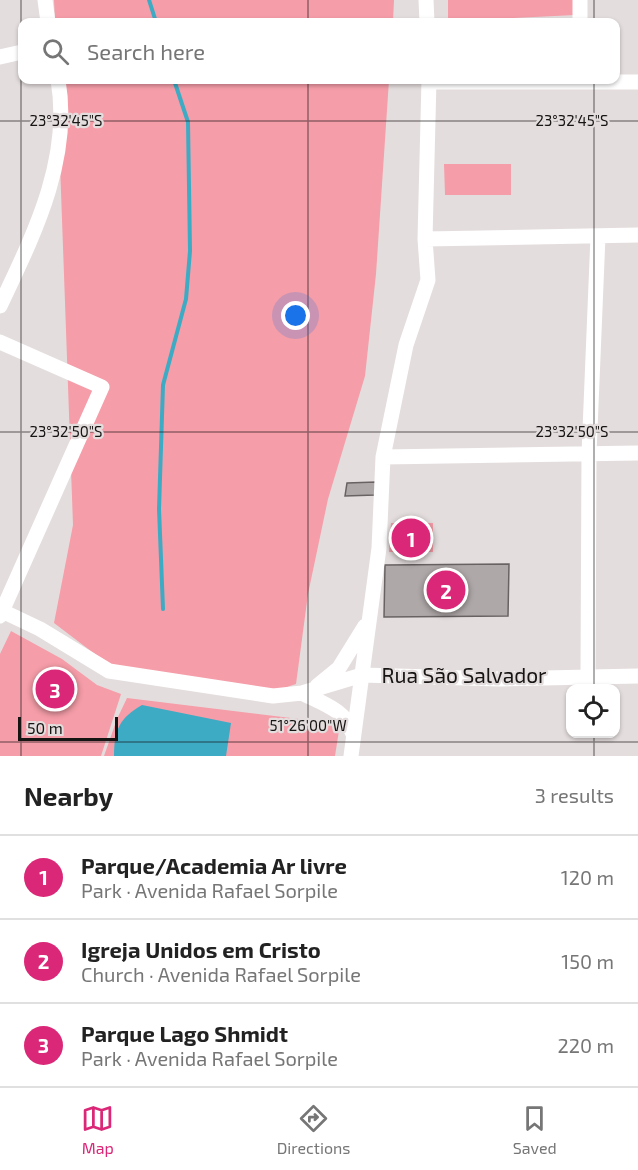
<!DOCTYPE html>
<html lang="en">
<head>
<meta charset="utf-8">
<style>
  body { margin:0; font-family:"Exo 2",sans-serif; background:#f2f2f2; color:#222 }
  .controls { position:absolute; right:18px; bottom:18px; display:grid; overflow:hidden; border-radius:12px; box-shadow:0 2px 4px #0004 }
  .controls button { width:54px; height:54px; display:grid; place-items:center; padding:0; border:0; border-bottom:2px solid #e0e0e0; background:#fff; color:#222; font:30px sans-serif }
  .scale { position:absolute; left:18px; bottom:15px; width:100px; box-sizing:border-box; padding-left:6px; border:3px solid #171414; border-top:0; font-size:16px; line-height:21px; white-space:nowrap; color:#171414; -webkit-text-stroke:4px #e4dddd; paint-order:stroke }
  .you { position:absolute; left:296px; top:316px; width:21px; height:21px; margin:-15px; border:4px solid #fff; border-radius:50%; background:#1a73e8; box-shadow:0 0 0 9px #1a73e833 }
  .badge { display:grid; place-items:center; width:39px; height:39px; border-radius:50%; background:#db2777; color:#fff; font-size:20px; font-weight:700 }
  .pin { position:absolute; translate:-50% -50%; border:3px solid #fff; box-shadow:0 2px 6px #0006 }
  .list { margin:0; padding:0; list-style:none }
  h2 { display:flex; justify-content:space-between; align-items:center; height:78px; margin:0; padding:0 24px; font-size:26px }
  h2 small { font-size:20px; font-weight:400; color:#767676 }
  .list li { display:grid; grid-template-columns:39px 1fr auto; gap:18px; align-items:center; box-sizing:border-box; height:84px; padding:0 24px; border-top:2px solid #e0e0e0 }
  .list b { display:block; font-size:22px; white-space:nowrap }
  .list p { margin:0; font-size:20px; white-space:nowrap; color:#767676 }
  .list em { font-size:20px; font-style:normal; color:#767676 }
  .icon { flex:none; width:33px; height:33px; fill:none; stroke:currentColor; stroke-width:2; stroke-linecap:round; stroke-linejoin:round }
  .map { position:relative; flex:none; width:638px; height:756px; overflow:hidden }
  .search { position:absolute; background:#fff; box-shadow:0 2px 4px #0004; left:18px; right:18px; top:18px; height:66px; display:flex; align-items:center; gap:15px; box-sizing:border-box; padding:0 21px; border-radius:12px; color:#767676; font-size:22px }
  .sheet { height:330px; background:#fff }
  nav { display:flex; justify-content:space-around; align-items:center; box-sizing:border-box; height:84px; border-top:2px solid #e0e0e0; background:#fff; font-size:16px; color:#767676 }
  nav a { display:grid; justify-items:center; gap:3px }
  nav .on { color:#db2777 }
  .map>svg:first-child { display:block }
  .green { fill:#f59da8 }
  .water { fill:#3dabc4 }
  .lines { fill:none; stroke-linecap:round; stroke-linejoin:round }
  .stream { stroke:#3dabc4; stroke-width:4 }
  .building { fill:#afa8a8; stroke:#686262; stroke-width:1.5 }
  .street { stroke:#fff; stroke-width:15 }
  .ticks { fill:none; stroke:#171414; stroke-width:1.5; stroke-opacity:0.45 }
  .labels { text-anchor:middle; stroke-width:4.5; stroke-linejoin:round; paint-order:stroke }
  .street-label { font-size:21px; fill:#171414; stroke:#e4dddd }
  .ticks-label { font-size:15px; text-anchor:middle; fill:#171414; stroke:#e4dddd; stroke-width:4.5; stroke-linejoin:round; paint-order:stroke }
</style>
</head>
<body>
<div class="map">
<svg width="638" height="756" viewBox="0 0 638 756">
  <rect width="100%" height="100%" fill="#e4dddd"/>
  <path class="green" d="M54 0H394L393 22H55Z
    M448 0H575V15L448 21Z
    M57 80H389L376 274 365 376 328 499 308 594 296 684 278 690 108 664 54 623 73 525Z
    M444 164H511V195H445Z
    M391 523H433V552H389Z
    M11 631 62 659 97 685 121 694 101 756H0V654Z
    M127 698 340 724 335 756H104L117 719Z"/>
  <path class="water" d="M142 705 231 723 226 756H114C114 731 119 718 142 705Z"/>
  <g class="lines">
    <path class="stream" d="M149 0 156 22
      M163 609 159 509 163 385 186 299 190 251 188 122 174 80"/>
  </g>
  <path class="building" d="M376 482 375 495 345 496 347 483Z
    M509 564 508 616 384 617 385 565Z"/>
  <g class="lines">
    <path class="street" d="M45 0 48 22
      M426 0 427 22
      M580 0V22
      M0 57 22 52
      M429 82H638
      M425 239 638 235
      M0 306C33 236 72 160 58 80
      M0 342 102 387 0 616
      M383 457 638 453
      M0 610 40 629 109 671 273 696 302 693 362 675 500 679 638 676
      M588 675 589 454 598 236
      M317 686 339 668 365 626
      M302 693C321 703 346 710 352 732
      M351 756 379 548 383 457 406 345 428 280 425 239 429 80"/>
  </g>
  <path class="ticks" d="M21 0V756M308 0V22M594 0V22M308 80V756M594 80V688M0 121H638M0 432H638M594 734V756M0 742H638"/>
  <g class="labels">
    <g class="street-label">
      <text x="464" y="683">Rua São Salvador</text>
    </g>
  </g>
  <g class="ticks-label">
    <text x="66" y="126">23°32'45"S</text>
    <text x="572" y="126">23°32'45"S</text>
    <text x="66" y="437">23°32'50"S</text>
    <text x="572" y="437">23°32'50"S</text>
    <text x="308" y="731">51°26'00"W</text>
  </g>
</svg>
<div class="controls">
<button><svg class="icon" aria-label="locate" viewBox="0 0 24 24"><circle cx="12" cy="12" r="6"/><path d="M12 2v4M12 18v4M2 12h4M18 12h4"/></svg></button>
</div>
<div class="scale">50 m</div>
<div class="you"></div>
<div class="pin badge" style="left:411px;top:538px">1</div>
<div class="pin badge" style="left:446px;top:590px">2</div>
<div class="pin badge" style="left:55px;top:689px">3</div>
<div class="search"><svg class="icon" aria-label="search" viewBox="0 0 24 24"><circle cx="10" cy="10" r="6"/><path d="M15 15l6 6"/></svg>Search here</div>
</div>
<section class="sheet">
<h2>Nearby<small>3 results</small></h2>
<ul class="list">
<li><span class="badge">1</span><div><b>Parque/Academia Ar livre</b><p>Park · Avenida Rafael Sorpile</p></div><em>120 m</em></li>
<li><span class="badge">2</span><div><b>Igreja Unidos em Cristo</b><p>Church · Avenida Rafael Sorpile</p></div><em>150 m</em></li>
<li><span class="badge">3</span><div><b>Parque Lago Shmidt</b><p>Park · Avenida Rafael Sorpile</p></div><em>220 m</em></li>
</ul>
</section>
<nav>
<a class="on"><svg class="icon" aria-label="map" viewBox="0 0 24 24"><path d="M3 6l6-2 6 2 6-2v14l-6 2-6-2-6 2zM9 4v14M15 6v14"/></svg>Map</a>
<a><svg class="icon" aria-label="directions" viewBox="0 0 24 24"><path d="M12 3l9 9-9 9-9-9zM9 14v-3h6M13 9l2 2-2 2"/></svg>Directions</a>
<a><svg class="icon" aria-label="saved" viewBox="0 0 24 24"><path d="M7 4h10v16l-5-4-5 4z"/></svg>Saved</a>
</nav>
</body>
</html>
